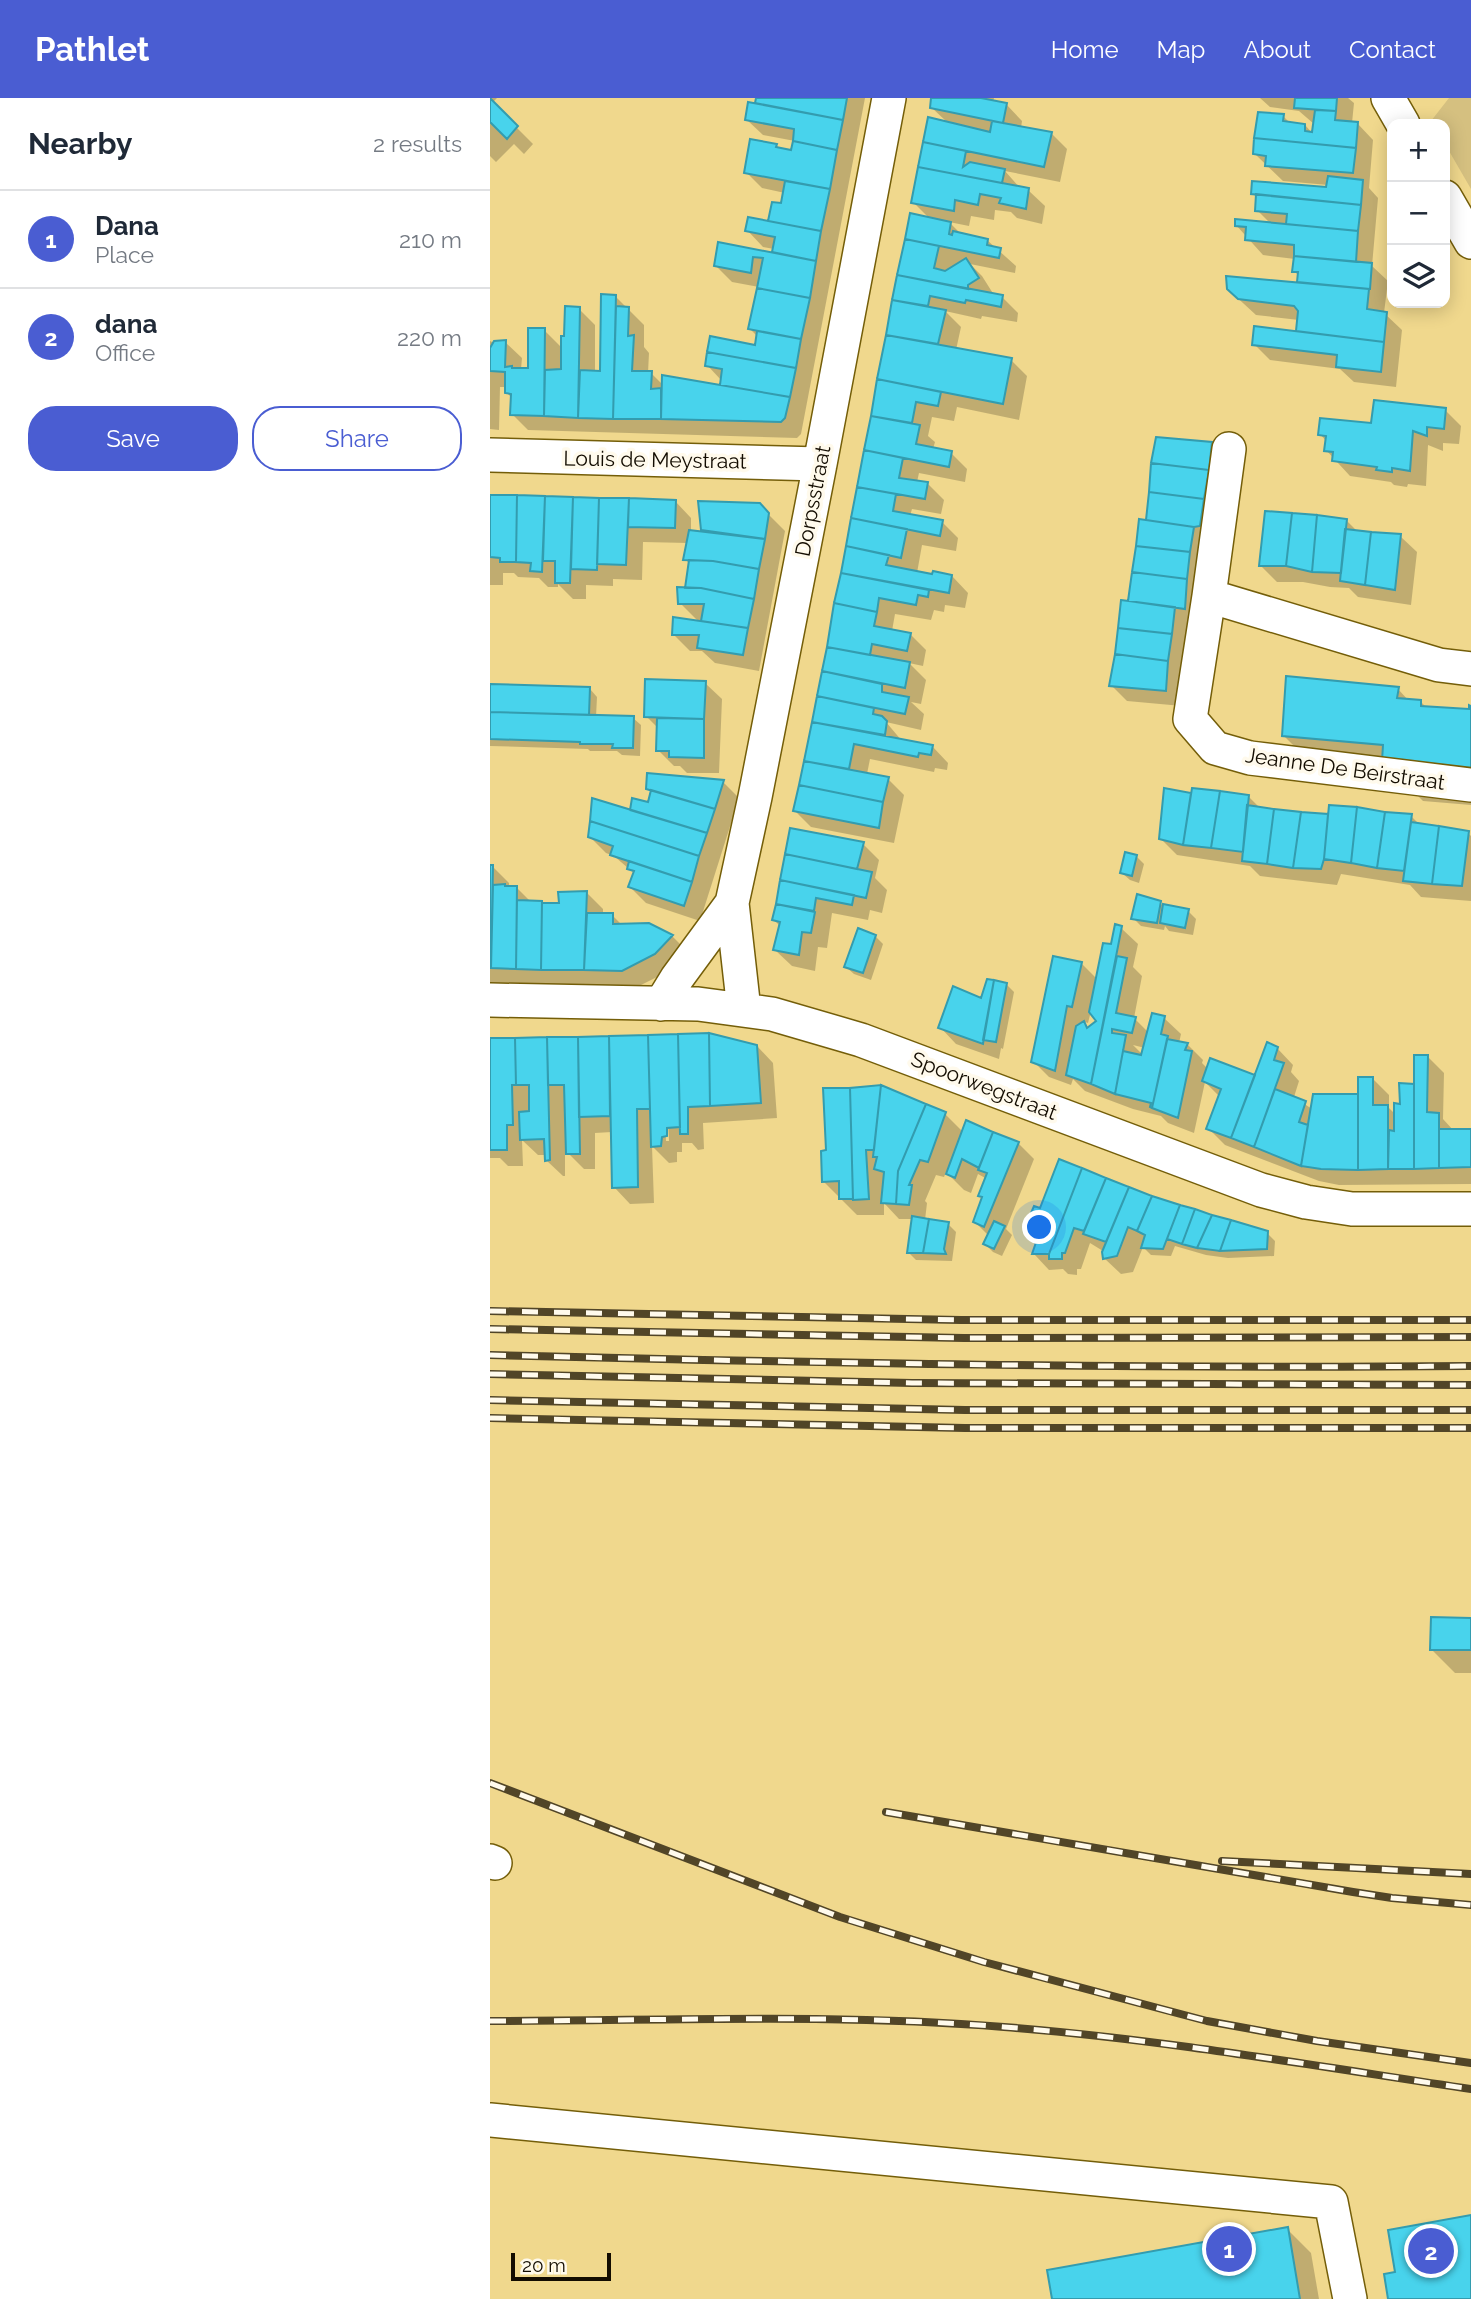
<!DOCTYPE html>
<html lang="en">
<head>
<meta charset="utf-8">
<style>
  body { margin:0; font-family:Raleway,sans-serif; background:#f6f6f7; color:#1f2937 }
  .controls { position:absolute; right:21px; top:21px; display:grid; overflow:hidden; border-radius:14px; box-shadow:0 4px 18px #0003 }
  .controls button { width:63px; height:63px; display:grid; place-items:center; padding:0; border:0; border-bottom:2px solid #e0e1e3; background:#fff; color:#1f2937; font:35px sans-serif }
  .scale { position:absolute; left:21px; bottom:18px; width:100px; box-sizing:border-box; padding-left:7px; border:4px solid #130c00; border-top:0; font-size:19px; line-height:24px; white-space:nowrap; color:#130c00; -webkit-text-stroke:5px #fffaec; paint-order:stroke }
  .you { position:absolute; left:550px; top:1130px; width:24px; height:24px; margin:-18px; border:5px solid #fff; border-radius:50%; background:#1a73e8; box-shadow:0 0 0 10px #1a73e833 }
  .badge { display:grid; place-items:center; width:46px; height:46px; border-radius:50%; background:#4a5dd2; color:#fff; font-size:23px; font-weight:700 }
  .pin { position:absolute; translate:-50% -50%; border:4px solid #fff; box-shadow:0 2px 7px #0006 }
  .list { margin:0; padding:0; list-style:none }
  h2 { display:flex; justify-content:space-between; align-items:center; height:91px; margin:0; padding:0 28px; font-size:30px }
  h2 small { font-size:23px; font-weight:400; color:#747a83 }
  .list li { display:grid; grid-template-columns:46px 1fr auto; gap:21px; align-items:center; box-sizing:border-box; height:98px; padding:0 28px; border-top:2px solid #e0e1e3 }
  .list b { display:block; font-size:26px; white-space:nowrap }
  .list p { margin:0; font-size:23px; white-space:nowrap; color:#747a83 }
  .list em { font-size:23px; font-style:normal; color:#747a83 }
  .actions { display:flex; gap:14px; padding:21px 28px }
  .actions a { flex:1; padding:16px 0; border:2px solid #4a5dd2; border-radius:28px; text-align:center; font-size:24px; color:#4a5dd2 }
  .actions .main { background:#4a5dd2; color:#fff }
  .icon { flex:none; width:38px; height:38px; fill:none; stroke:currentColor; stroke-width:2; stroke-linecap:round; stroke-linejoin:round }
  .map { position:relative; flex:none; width:981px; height:2201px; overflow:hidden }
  header { display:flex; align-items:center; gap:42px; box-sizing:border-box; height:98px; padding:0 35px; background:#4a5dd2; color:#fff }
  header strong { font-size:33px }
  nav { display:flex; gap:38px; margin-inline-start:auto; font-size:24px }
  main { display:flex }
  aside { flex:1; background:#fff }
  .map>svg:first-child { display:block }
  .green { fill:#d5c080 }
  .shadow { fill:#0003; fill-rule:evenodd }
  .building { fill:#48d3ec; stroke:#339caf; stroke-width:2 }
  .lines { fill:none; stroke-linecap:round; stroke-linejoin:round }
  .minor-casing { stroke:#745e09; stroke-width:36 }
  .minor { stroke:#fff; stroke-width:33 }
  .rail-casing { stroke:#514527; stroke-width:8 }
  .rail { stroke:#fffaec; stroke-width:5; stroke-dasharray:16; stroke-linecap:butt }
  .labels { text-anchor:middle; stroke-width:7; stroke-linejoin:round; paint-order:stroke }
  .street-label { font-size:21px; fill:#130c00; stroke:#fffaec }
</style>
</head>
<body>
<header>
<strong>Pathlet</strong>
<nav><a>Home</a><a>Map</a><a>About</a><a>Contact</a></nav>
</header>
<main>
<aside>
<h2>Nearby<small>2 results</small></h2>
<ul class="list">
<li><span class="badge">1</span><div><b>Dana</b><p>Place</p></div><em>210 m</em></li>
<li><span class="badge">2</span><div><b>dana</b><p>Office</p></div><em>220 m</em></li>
</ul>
<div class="actions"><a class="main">Save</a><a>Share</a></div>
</aside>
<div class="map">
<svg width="981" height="2201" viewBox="0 0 981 2201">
  <rect width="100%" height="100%" fill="#f0d88d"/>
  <path class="green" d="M959 0H981V91L955 46V26H943L941 23Z"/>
  <path class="shadow" d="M0 0H7L2 5 43 46 34 56 24 46 6 64 0 58Z
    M267 0H375L311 336 307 340 38 332 22 316 23 301 17 295V289H10L9 332 0 331V243L4 245 15 244 32 260 31 271 39 272 54 232 73 251 89 211 105 227V275H112L125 198 154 227V249L159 255 158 275H161L173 287 232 289V283L217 267 266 249 268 239 260 231 269 189 242 184 225 167 229 146 283 157 284 151 273 149 257 132 280 125 292 107 295 95 272 90 256 74 286 47 290 52 303 54 305 43 273 37 256 21 266 8Z
    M443 0H504L503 4 516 6 532 23 531 30 561 35 577 51 570 84 515 73 530 90 538 92 555 108 552 126 527 120 521 114 505 112 504 122 481 118 479 128 459 124 472 137 497 142 526 168 525 175 480 166 492 178 504 197 512 199 528 215 527 224 492 218 491 221 455 213 471 229 466 252 521 262 537 278 529 322 467 309 464 323 442 319 438 338 445 344 443 351 461 355 477 371 475 384 429 375 427 384 438 386 454 402 451 416 422 411 420 418 452 424 468 440 466 453 432 447 427 475 462 478 478 495 475 510 455 507 454 514 444 512 441 522 405 516 402 533 420 536 436 552 433 568 419 565 436 582 431 606 421 604 434 616 431 632 396 624 412 643 442 648 458 665 457 672 445 670 444 674 380 661 377 676 398 681 414 697 404 745 321 729 305 713 421 117 440 121 423 104 439 21 458 25 441 9Z
    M770 0H858L864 5 862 25H867L883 42 879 90 888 100 882 168 898 183 894 215 912 232 906 289 864 284 850 271 780 262 764 246 808 235 809 222 766 217 741 194 809 186 810 179 804 173 805 161 773 157 746 127 781 126 767 112 768 100 763 96 838 91V87L793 83 765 56 793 18 801 26 815 27 823 36 824 26 809 13 780 9Z
    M955 312 971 328 969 346 953 345V353L938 347 936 388 918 386 917 389 904 387 901 384 860 378 836 352 837 344 830 336Z
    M721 346 737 362 692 608 637 603 621 587 658 424 663 366Z
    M0 398 185 403 201 420V433L213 434V420L269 407 295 433 269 573 225 565 212 553H200L184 537 209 524 190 505 196 491 200 466 195 461 198 445 153 444 152 482 123 481V488L96 487V501H83L68 486V489H58L49 480 28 479 24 475H13V487H0Z
    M857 423 868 434 910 438 927 454 921 507 868 499 859 490 840 489 813 484H787L770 467Z
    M215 585 232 601 229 675H197L190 668H184L168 652 169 631 156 618Z
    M0 588 100 591 107 599 106 619 143 620 151 627 150 658 132 657 127 653H100L98 651 0 648Z
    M908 591 919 603 931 604 937 610 980 613 981 609V707L933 703 915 685 834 678 794 638Z
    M233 684 249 700 210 823 156 805 140 789 145 776 124 758 116 755 100 739 141 714 159 706 162 695 158 690Z
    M676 692 703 697 758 698 771 711 784 713 840 718H921L930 727 978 735 981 738V803L931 799 920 787 851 776 847 787 770 778 760 768 687 757 671 741Z
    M302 732 373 746 389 762 385 780 397 792 392 815 380 812 378 822 342 815 337 850 328 849 325 873 302 868 285 852 290 828 284 822Z
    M646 758 654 766 649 785 640 782 632 775Z
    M0 769H3L19 785V789H26L42 805 71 807 97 795 113 811V817H122L132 827H158L182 838 198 854 181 872 149 888 0 886Z
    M670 805 673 808 698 813 706 821 703 837 679 833 675 828 674 832 651 828 643 820Z
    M631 830 648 846 643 869 652 878 644 920 659 935 674 920 691 936 689 945 697 946 713 962 712 965 718 971 766 979 787 950 803 967 801 974 809 983 804 999 822 1011 869 997 883 981 899 997V1010L906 1017 925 988 938 959 954 975 953 1021 964 1033H981V1086L849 1087 829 1083 735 1047 718 1030 730 999 715 984 704 1035 678 1025 671 1018 643 1011 595 993 583 981 581 987 559 979 543 963 591 865 607 881ZM601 913 608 923 599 931 592 923 598 925ZM643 947 655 950 653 957Z
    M385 838 393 846 381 882 364 876 356 869Z
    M516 886 524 894 513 951 511 950 509 961 466 946 450 929Z
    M219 937 267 948 283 965 287 1020 213 1025 214 1051 208 1052 202 1045H192V1054H187V1064L179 1065 162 1048 164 1105 140 1106 124 1089 122 1034 105 1035V1071H94L75 1052V1078H73L56 1062V1057H48L32 1042 33 1068H18L10 1060H0V942ZM175 1021H178L179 1043H176Z
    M390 989 455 1016 473 1034 528 1045 544 1061 516 1131 522 1137 512 1158 503 1154 495 1146 499 1138 485 1124 493 1101 490 1098 497 1081 488 1076 481 1095 474 1092 456 1074 454 1079 446 1077 435 1103 437 1105 435 1122 458 1126 466 1134 462 1163 426 1162 418 1154 423 1121H409L394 1105V1117H367L334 1084 338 1054Z
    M570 1063 661 1100 777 1135 785 1143 784 1158 738 1160 716 1157 685 1148 681 1158 661 1157 653 1149 643 1174 631 1176 614 1160 613 1153 600 1145 591 1171H587V1177L578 1176 573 1171 559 1172 544 1156 552 1133 540 1121 551 1112Z
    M981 1522V1575H965L941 1551Z
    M797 2131 821 2155 829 2201H564Z"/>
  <path class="building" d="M0 0 28 28 17 41 0 24Z
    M266 0H357L353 22 265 5Z
    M441 0H491L517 5 513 25 440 10Z
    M805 0H847L846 13 804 10Z
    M258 4 353 22 347 52 303 43 304 31 255 22Z
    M825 12 846 13 845 22 868 24 866 50 764 40 768 14 794 16 793 23 815 26V33L822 34Z
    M438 19 500 34 502 23 562 34 554 69 433 44Z
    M764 40 866 50 863 75 775 68 776 58 763 56Z
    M260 41 287 46 286 49 301 52 303 43 347 52 340 91 254 75Z
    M433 44 476 53 473 69 480 64 515 71 512 85 428 69Z
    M428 69 539 90 536 111 509 105 511 100 490 96 488 107 465 102 464 113 421 105Z
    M838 78 873 82 871 107 761 96 762 83 836 89Z
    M295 83 340 91 331 133 278 123 282 104 291 105Z
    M766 96 871 107 868 133 796 126 797 116 765 113Z
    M420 115 461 124 459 136 462 137 463 133 498 141 497 147 511 150 509 160 415 141Z
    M258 119 331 133 326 163 282 154 285 139 255 133Z
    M745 121 868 133 866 164 804 158V147L755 142 756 129 745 128Z
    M415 141 449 148 444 170 455 173 476 160 489 180 478 187V191L407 177Z
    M228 144 326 163 320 200 267 190 273 160 263 159 261 175 224 168Z
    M804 158 882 165 880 191 807 184 808 174H802Z
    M407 177 513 197 511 209 476 202 475 205 440 198 438 208 402 202Z
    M736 178 879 191 877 211 897 214 894 244 806 233 808 213 804 208 748 201 737 191Z
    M267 190 320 200 311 241 258 231Z
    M111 196 126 197 123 321 88 320 90 272 110 273Z
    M402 202 456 212 448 246 396 237Z
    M75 208 90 209 88 320 54 318 55 272 71 271V238H74Z
    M126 208 139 209 138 238 144 237 142 273H162L161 291 171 290V321H123Z
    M764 228 894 244 891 274 846 269 847 257 762 247Z
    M38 230H55L54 318 20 317 21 296 15 295V274L0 273V250L4 243 16 242 15 269 22 268V270H38Z
    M267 233 311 241 306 270 217 254 220 238 265 247Z
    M396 237 522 260 513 306 387 281Z
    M217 254 306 270 300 299 230 287 232 271 215 268Z
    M172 277 300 299 295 320 291 324 171 321Z
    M387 281 451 294 448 308 426 304 422 325 381 318Z
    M884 302 956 310 954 331 937 329V338L923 333 920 373 902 370V374L886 372 887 369 842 363 843 354 834 353 836 338 828 337 830 320 881 325Z
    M381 318 430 327 426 346 462 353 459 369 374 352Z
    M666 339 722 344 719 372 661 365Z
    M374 352 413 360 409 380 438 384 435 401 367 389Z
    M661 365 719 372 714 401 659 394Z
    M367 389 406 396 403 413 453 422 450 438 361 420Z
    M659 394 714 401 710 428 704 429 656 422Z
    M0 397H27L26 464H10V460L0 459Z
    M27 397 55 398 52 474 40 473 41 465 26 464Z
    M55 398 83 399 80 485H65V463H53Z
    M83 399 109 400 107 472 81 471Z
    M109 400H139L136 467 107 466Z
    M139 400 186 402 185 430 138 429Z
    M208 403 270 405 279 415 275 441 211 432Z
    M775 413 802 415 796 468H769Z
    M802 415 827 417 822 474 796 468Z
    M827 417 857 421 851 475 822 474Z
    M361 420 417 431 411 460 356 448Z
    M649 421 704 429 700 454 646 448Z
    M855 431 881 434 875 487 850 483Z
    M199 432 275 441 269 471 223 463 193 462Z
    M881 434 911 436 905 492 875 487Z
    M356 448 399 457 396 467 442 476 443 473 462 477 459 495 351 475Z
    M646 448 700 454 697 481 642 474Z
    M199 462 223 463 269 471 264 501 211 490H195Z
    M642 474 697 481 695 511 638 503Z
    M351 475 439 492 438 499 428 497 426 507 389 500 387 514 344 505Z
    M187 489 211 490 264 501 258 530 211 523 214 506H188Z
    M631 502 685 509 682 536 628 530Z
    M344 505 387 514 384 528 421 535 417 553 382 546 380 557 337 549Z
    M183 519 258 530 253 557 207 550 209 537H182Z
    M628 530 682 536 678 563 625 556Z
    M337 549 420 564 415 590 332 573Z
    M625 556 678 563 676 593 619 588Z
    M332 573 392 586V594L419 599 415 616 327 598Z
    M796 578 909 589 907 600 931 602V608L979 611V607L981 608V671L892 663 893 647 792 638Z
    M155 581 216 583 214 621 154 619Z
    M0 586 100 589 99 617 0 614Z
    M327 598 384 610 383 616 392 618 397 623 395 637 322 624Z
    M0 614 144 618 143 650H122L123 646H90V644L0 641Z
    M167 620 214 621V660L179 659V653H166Z
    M322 624 443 647 441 657 429 655 428 659 364 646 359 671 314 663Z
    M314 663 399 679 393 704 309 687Z
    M157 675 234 682 225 711 156 691Z
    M309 687 393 704 389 730 303 713Z
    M674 690 701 695 693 747 669 741Z
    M702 690 730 693 721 750 693 747Z
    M161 692 225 711 217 735 140 712 142 700 158 704Z
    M730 693 759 697 753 754 721 750Z
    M102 700 217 735 209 758 100 723Z
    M757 707 784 711 777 766 752 763Z
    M839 707 867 709 861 765 834 761Z
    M867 709 895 714 887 770 861 765Z
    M784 711 811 714 803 770 777 766Z
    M811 714 838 716 834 761 831 771 803 770Z
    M895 714 922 716 914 773 887 770Z
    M100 723 209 758 202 784 120 757 123 748 98 739Z
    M921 724 949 728 942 786 913 783Z
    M949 728 979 733 972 788 942 786Z
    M300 730 374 744 367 771 295 756Z
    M635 754 647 757 642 778 630 775Z
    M295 756 382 774 376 800 290 782Z
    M139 763 202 784 194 808 138 789 144 773 137 771Z
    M0 767H3L1 870H0Z
    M290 782 364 797 362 807 326 800 324 813 286 806Z
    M15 786V788H27L26 871 1 870 3 787Z
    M97 793 94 872H51L52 805H69L68 794Z
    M647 796 671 803 667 825 641 821Z
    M27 802 52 803 51 872 26 871Z
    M286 806 325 814 321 835 312 834 309 857 283 852 290 824 282 822Z
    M673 806 699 811 695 830 670 825Z
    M97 815H123V826L159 825 183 837 165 856 132 873 94 872Z
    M625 826 632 828 601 986 576 977 586 928 594 923 597 930 606 923 599 914 613 845 621 846Z
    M368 830 386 837 373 875 354 869Z
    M563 858 592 864 582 909 577 908 565 973 541 964Z
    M627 858 637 860 626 915 646 919 642 935 622 931V935L636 937 625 996 601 986Z
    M497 881 504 882 493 946 448 930 463 888 491 900Z
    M504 882 517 885 506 944 493 942Z
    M662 915 675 918 671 936 678 938 662 1010 660 1009 661 1005 625 996 633 953 651 957Z
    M219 935 267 947 271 1005 220 1008Z
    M219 935 220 1008 198 1009V1036H190L188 936Z
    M188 936 190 1029 177 1030V1038L172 1039 171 1048 161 1049 158 937Z
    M158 937 160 1011H147L148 1089 122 1090 119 938Z
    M119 938 120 1018 89 1019 88 939Z
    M57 939H88L90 1056H76L74 987H58Z
    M57 939 60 1062 55 1063 54 1041 30 1042 29 1014 39 1013V987H26L25 940Z
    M0 940H25L26 987H22L23 1027H17V1052H0Z
    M677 941 698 945 695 952 702 953 688 1020 662 1010Z
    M777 944 788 949 784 962 794 965 764 1049 741 1040Z
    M924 957H938L937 1014 949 1015V1070L924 1071Z
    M720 960 765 977 741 1040 716 1031 731 991 712 983Z
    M868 979H883V1007H898V1071L868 1072Z
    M909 985 924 986V1071H898L899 1032 904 1033V1005L910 1006Z
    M391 987 436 1006 408 1073 406 1106 391 1105 394 1074 384 1071 387 1059H383Z
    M391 987 384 1052H376L379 1101 363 1102 360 990Z
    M333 990H360L363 1101H349V1083L332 1084 331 1053 336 1052Z
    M785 991 816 1003 809 1024 818 1027 811 1068 764 1049Z
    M823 996H868V1072L831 1071 811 1068Z
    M436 1006 456 1014 438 1064 430 1062 419 1087H422L419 1107 406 1106 408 1073Z
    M476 1022 503 1034 489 1070 472 1061 465 1080 456 1076Z
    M949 1031H981V1069L949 1070Z
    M503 1034 529 1044 494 1129 483 1124 492 1099 488 1098 497 1075 488 1072Z
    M569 1061 592 1070 559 1156H542L552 1127 538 1122 544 1108 550 1110Z
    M592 1070 616 1080 594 1133 584 1130 575 1155H572V1161H559V1156Z
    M616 1080 639 1089 616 1144 593 1136Z
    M639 1089 662 1098 647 1133 638 1129 627 1158 613 1161 612 1154Z
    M662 1098 690 1107 673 1151 651 1150 655 1137 647 1133Z
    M690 1107 705 1111 692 1146 677 1141Z
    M705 1111 722 1117 707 1150 692 1146Z
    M722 1117 741 1122 730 1153 707 1150Z
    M422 1118 439 1121 433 1155H417Z
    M439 1121 459 1124 454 1151 456 1156 433 1155Z
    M741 1122 778 1133 777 1151 730 1153Z
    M504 1123 515 1128 504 1151 493 1146Z
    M941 1519 981 1520V1552H940Z
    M981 2117V2201H898L894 2176 905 2174 898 2132Z
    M798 2129 810 2201H562L557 2172Z"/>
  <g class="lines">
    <defs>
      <path id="minor" d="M898 0 913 26
        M955 99 981 144
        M0 357 330 366
        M719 498 739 351
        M981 571 949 567 719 498 700 621 725 650 760 660 981 687
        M0 902 208 906 282 916 371 942 771 1092 816 1104 862 1111H981
        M171 906 187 880 242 805
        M254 912 242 805 265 699 330 366 399 0
        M0 1763 5 1765
        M0 2022 841 2104 860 2201"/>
    </defs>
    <use href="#minor" class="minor-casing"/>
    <use href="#minor" class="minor"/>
    <defs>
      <path id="rail" d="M0 1213 471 1222H981
        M0 1231 474 1240 981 1239
        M0 1257C327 1265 654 1271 981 1268
        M0 1276 422 1285 981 1287
        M0 1302 475 1312H981
        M0 1320 475 1330H981
        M0 1685 350 1819 494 1864 717 1923 827 1943 981 1965
        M396 1714 863 1794 902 1800 981 1807
        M732 1763 981 1776
        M0 1923C171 1923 343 1915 514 1929 670 1941 826 1968 981 1991"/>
    </defs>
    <use href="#rail" class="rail-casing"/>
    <use href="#rail" class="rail"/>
  </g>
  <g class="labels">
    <g class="street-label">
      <text transform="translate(165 362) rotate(1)" y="7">Louis de Meystraat</text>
      <text transform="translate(323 403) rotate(-79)" y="7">Dorpsstraat</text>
      <text transform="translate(855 671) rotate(8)" y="7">Jeanne De Beirstraat</text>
      <text transform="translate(494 988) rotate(21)" y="7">Spoorwegstraat</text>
    </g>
  </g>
</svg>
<div class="controls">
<button>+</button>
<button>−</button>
<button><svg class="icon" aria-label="layers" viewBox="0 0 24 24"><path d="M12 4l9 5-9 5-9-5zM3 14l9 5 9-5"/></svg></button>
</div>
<div class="scale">20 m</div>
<div class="you"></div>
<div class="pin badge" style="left:739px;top:2151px">1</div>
<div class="pin badge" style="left:941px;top:2153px">2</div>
</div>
</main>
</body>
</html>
